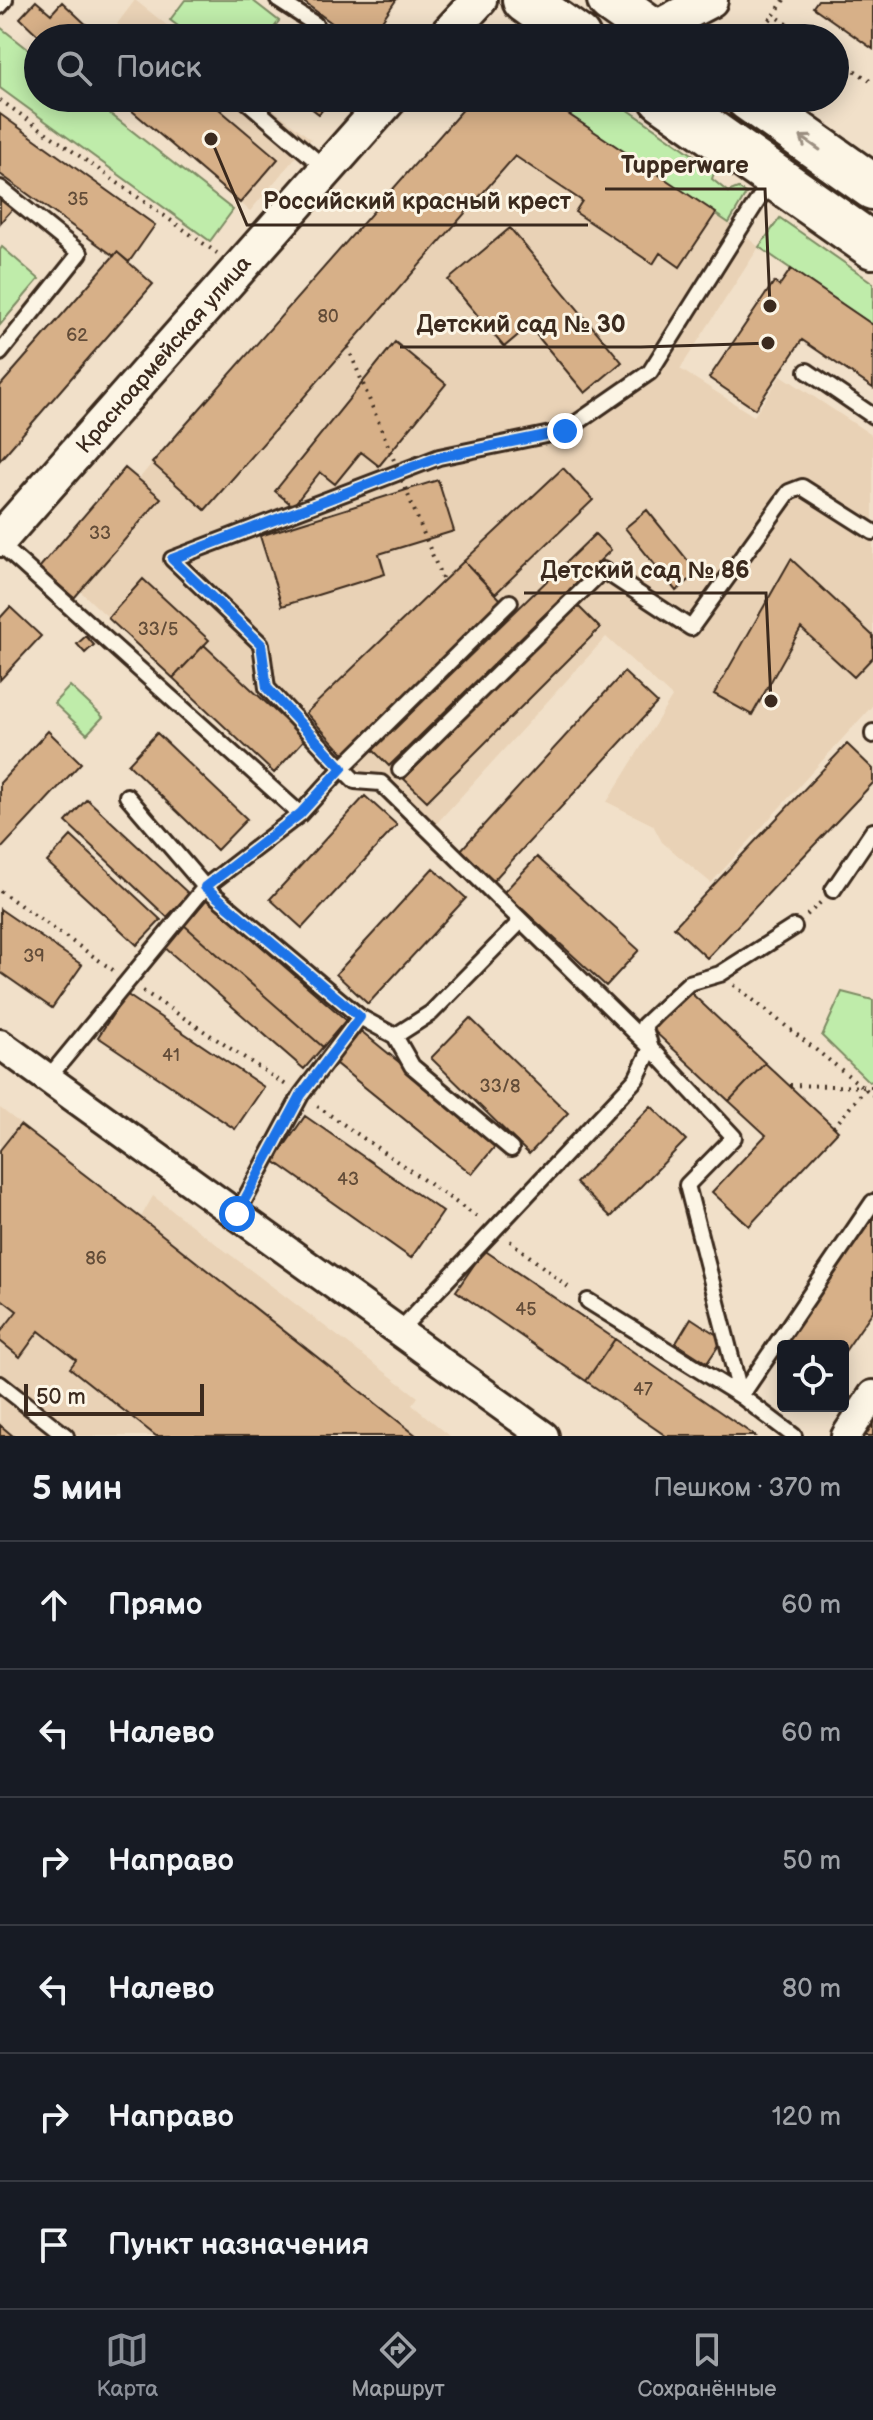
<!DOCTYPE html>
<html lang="ru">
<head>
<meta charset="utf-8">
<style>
  body { margin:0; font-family:"Balsamiq Sans",sans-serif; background:#242831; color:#f1f3f6 }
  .controls { position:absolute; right:24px; bottom:24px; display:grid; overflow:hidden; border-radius:8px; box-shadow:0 4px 20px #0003 }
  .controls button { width:72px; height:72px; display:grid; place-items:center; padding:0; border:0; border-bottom:2px solid #363941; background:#171b24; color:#f1f3f6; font:40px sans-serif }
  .scale { position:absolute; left:24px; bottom:20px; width:180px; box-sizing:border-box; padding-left:8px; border:4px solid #3b2a1e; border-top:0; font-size:22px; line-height:28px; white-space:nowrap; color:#3b2a1e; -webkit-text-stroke:6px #fcf5e5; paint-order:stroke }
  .stop { position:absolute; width:24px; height:24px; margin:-18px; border:6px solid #1a73e8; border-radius:50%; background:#fff }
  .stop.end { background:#1a73e8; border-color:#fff; box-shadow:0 2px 8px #0008 }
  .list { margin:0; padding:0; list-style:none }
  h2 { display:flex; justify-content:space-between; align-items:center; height:104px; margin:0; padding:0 32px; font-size:34px }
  h2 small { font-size:26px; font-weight:400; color:#9ea1a6 }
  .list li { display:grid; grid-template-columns:52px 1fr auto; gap:24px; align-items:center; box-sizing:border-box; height:128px; padding:0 32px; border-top:2px solid #363941 }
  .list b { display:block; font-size:30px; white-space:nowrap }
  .list em { font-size:26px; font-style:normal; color:#9ea1a6 }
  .icon { flex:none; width:44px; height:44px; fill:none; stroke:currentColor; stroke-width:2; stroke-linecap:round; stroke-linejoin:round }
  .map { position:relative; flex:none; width:873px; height:1436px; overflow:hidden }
  .search { position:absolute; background:#171b24; box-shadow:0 4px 20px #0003; left:24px; right:24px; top:24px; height:88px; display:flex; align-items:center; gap:20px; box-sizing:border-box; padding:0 28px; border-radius:44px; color:#9ea1a6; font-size:30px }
  .sheet { height:872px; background:#171b24 }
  nav { display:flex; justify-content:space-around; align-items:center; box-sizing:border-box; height:112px; border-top:2px solid #363941; background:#171b24; font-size:22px; color:#9ea1a6 }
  nav a { display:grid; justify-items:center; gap:4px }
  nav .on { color:#8c9099 }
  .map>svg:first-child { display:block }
  .built { fill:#e9d2b6 }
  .green { fill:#bfecaa; stroke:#7d8b64; stroke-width:2 }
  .building { fill:#d7b088; stroke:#3b2a1e; stroke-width:2 }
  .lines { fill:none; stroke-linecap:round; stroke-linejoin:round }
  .service-casing { stroke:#3b2a1e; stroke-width:20 }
  .minor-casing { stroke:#3b2a1e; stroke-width:34 }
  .tertiary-casing { stroke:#3b2a1e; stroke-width:40 }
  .primary-casing { stroke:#3b2a1e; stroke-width:50 }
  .path { stroke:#3b2a1e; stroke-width:4; stroke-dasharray:2 6; stroke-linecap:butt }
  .service { stroke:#fcf5e5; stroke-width:14 }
  .minor { stroke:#fcf5e5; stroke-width:28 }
  .tertiary { stroke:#fcf5e5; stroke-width:34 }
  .primary { stroke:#fcf5e5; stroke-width:44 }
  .path-bridge { stroke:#3b2a1e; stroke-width:4; stroke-dasharray:2 6; stroke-linecap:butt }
  .oneway { stroke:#9c9082 }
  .route { stroke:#1a73e8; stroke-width:10 }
  .labels { text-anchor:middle; stroke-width:6; stroke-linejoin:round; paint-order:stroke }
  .number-label { font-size:18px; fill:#624c38 }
  .street-label { font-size:22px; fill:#3b2a1e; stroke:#fcf5e5 }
  .leader { fill:none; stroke:#3b2a1e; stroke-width:3 }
  .callout-dot { fill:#3b2a1e; stroke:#fcf5e5; stroke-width:3 }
  .callout-label { font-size:24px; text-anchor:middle; font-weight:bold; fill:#3b2a1e; stroke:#fcf5e5; stroke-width:6; stroke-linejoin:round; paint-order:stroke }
</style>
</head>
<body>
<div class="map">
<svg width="873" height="1436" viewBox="0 0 873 1436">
  <rect width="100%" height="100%" fill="#f1e0c9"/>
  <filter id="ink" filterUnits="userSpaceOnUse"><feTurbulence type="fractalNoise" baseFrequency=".0125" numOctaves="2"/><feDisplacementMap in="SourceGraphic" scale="16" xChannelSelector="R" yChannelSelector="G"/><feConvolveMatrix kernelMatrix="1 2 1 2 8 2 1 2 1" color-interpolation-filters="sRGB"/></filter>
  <g filter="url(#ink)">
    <path class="built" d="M135 0 183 38H119L126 30 117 24Z
      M117 98H259L311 139 250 211Z
      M473 98H544L716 213 759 247 680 369 754 416 781 375 873 436V705L711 883 662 842 653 825 607 802 672 697 606 637 426 835 315 730 274 773 80 591 160 499 139 479 152 463Z
      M0 1108 141 1217 153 1196 418 1397 412 1405 450 1436H0Z"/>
    <path class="green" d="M185 0H252L279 21 266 38H194L170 20Z
      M0 27 38 57V98H90L233 210 210 241 0 88Z
      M544 98H611L715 170 712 179 728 192 738 188 746 194 729 223Z
      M780 218 873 283V325L759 247Z
      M2 247 39 279 0 325V250Z
      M70 686 103 717 87 734 54 703Z
      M842 992 873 1000V1081L869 1082 822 1036Z"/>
    <path class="building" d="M301 0H396L370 38H323L333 24Z
      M818 0H873V49L813 7Z
      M36 1 51 14 62 2 91 29 82 38H68L58 29 50 38H41L20 18Z
      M126 30 136 38H119Z
      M117 98H206L278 159 240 203Z
      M298 98H332L319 114Z
      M473 98H544L716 213 680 267 660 253 653 264 575 212 582 201 515 156 205 510 152 463Z
      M0 114 155 225 129 262 117 252 114 256 0 174Z
      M0 192 16 205 0 223Z
      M510 228 622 362 585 393 529 326 504 347 448 280Z
      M117 252 153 284 0 460V386Z
      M791 269 873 325V388L802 340 755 409 709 378 774 282 779 286Z
      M395 342 446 384 379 466 361 452 335 484 320 472 293 506 275 491Z
      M125 468 161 498 74 598 39 568Z
      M563 468 593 500 495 594 464 561Z
      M438 480 454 531 379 554 385 574 282 606 260 536Z
      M647 510 698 573 676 591 625 528Z
      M595 534 611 550 389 766 373 750Z
      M791 559 873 636V657L854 677 801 628 752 715 714 694Z
      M464 561 504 603 345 755 306 713Z
      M143 579 209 640 173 678 108 618Z
      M577 605 600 628 427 801 404 779Z
      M10 607 41 636 0 680V618Z
      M86 636 94 645 85 653 77 644Z
      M204 645 305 739 274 773 173 678Z
      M624 672 657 703 493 881 460 851Z
      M48 731 81 763 0 850V783Z
      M157 733 247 819 217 850 128 764Z
      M847 744 873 769V783L707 958 674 927Z
      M365 796 397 825 302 928 270 899Z
      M87 799 189 894 167 917 66 822Z
      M71 836 161 920 137 945 47 862Z
      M537 857 639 950 606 986 504 892Z
      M433 868 466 898 368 1004 336 974Z
      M207 899 346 1020 323 1047 184 925Z
      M0 909 82 965 52 1008 0 972Z
      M184 925 323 1047 304 1069 164 947Z
      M689 991 765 1063 729 1101 653 1030Z
      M126 994 264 1087 235 1129 98 1037Z
      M470 1018 568 1113 529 1154 431 1058Z
      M361 1031 498 1143 472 1174 335 1063Z
      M765 1063 838 1131 749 1226 712 1192 766 1135 729 1101Z
      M651 1106 686 1140 611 1217 576 1183Z
      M305 1116 443 1212 411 1258 274 1161Z
      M20 1125 141 1218 417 1436H156L70 1368 76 1360 39 1331 20 1357 0 1341V1333L17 1311 0 1298V1150Z
      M873 1217V1311L843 1354V1346H784Z
      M484 1250 615 1339 586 1381 456 1291Z
      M691 1318 723 1339 707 1363 676 1343Z
      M615 1339 645 1360 755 1436H666L586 1381Z
      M873 1414V1436H856Z
      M0 1425 13 1436H0Z"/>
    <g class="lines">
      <defs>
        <path id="service" d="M278 0 315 24 304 38
          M0 6 5 0
          M243 98 326 169
          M0 188 80 253 0 353
          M807 371 873 416
          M0 544 300 814 205 887 49 1077
          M510 602 342 768 267 688 261 644 172 559 439 457 565 431 650 372 770 181
          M873 732V735
          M400 770 603 570 691 628 789 492 802 487 873 532
          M127 796 205 887 360 1017
          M300 814 342 768 355 781 381 783 651 1048 734 1137 687 1185 741 1396 588 1301
          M833 890 873 831
          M395 1036 412 1066 511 1149
          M237 1214 301 1095 360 1017 395 1036 431 1013 521 921
          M398 1332 636 1079 651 1048 644 1025 689 983 720 974 794 927
          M0 1384 66 1436
          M794 1436 741 1396 873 1202"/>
        <path id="minor" d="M0 1044 544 1436
          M846 1436 873 1395"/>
        <path id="tertiary" d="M444 38 479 0
          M637 38 710 0
          M0 539 390 98"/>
        <path id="primary" d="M525 0 578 38
          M610 0 663 38
          M662 98 873 246
          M748 98 873 187"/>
      </defs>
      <use href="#service" class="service-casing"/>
      <use href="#minor" class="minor-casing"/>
      <use href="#tertiary" class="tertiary-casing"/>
      <use href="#primary" class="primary-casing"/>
      <path class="path" d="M784 0 774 15 808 38
        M754 38 774 15
        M835 57 873 83
        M617 98 631 108
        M0 100 217 253
        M0 891 113 970
        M807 915 821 902
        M734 985 873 1095
        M143 991 286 1085
        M790 1085 873 1087
        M317 1106 480 1219
        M834 1127 865 1089
        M510 1241 572 1290"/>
      <use href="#service" class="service"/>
      <use href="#minor" class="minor"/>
      <use href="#tertiary" class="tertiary"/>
      <use href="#primary" class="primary"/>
      <path class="path-bridge" d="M348 347 443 581"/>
    </g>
    <defs><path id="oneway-shaft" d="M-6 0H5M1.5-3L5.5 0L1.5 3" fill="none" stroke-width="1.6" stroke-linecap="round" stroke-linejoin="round" transform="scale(2)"/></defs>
    <use class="oneway" href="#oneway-shaft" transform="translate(810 143) rotate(-145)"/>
  </g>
  <g class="lines" filter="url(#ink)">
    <path class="route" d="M237 1214 301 1095 360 1017 205 887 300 814 342 768 267 688 261 644 172 559 439 457 565 431"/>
  </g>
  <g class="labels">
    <g class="number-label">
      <text x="78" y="205">35</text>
      <text x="328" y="322">80</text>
      <text x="77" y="341">62</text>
      <text x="100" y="539">33</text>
      <text x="158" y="635">33/5</text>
      <text x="34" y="962">39</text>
      <text x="171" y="1061">41</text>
      <text x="500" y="1092">33/8</text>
      <text x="348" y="1185">43</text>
      <text x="96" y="1264">86</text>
      <text x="526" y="1315">45</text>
      <text x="643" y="1395">47</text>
    </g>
    <g class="street-label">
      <text transform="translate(163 354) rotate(-49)" y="8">Красноармейская улица</text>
    </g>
  </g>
  <path class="leader" d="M770 306L765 189H605M211 139L247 225H588M768 343L641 347H400M771 701L766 593H524"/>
  <g class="callout-dot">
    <circle cx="770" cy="306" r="8"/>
    <circle cx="211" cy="139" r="8"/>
    <circle cx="768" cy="343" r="8"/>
    <circle cx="771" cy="701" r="8"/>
  </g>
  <g class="callout-label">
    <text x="685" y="173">Tupperware</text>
    <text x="417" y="209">Российский красный крест</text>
    <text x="521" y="332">Детский сад № 30</text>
    <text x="645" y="578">Детский сад № 86</text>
  </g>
</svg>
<div class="controls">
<button><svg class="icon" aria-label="locate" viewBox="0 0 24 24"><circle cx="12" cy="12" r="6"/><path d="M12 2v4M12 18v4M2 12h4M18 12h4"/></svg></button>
</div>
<div class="scale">50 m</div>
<div class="stop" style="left:237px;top:1214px"></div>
<div class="stop end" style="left:565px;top:431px"></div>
<div class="search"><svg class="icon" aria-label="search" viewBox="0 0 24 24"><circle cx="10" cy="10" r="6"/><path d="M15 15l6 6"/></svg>Поиск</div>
</div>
<section class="sheet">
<h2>5 мин<small>Пешком · 370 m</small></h2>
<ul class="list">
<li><svg class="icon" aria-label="ahead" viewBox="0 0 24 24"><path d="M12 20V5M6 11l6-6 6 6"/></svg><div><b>Прямо</b></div><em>60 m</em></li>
<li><svg class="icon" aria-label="left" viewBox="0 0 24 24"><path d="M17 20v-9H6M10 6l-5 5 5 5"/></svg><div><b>Налево</b></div><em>60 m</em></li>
<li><svg class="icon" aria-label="right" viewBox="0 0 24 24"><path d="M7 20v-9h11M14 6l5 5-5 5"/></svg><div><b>Направо</b></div><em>50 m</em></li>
<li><svg class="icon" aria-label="left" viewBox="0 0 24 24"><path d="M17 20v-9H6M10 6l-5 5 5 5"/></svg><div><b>Налево</b></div><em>80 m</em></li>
<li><svg class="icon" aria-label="right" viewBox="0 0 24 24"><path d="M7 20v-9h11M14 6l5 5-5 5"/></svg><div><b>Направо</b></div><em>120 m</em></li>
<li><svg class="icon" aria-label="arrive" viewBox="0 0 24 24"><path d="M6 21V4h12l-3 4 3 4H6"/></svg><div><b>Пункт назначения</b></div></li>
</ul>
</section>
<nav>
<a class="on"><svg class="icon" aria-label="map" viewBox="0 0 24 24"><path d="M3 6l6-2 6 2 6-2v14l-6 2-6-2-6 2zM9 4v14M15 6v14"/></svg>Карта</a>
<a><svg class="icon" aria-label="directions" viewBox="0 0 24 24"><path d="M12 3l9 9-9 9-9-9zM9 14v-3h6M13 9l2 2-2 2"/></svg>Маршрут</a>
<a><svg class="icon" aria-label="saved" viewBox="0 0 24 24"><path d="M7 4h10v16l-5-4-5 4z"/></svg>Сохранённые</a>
</nav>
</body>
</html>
